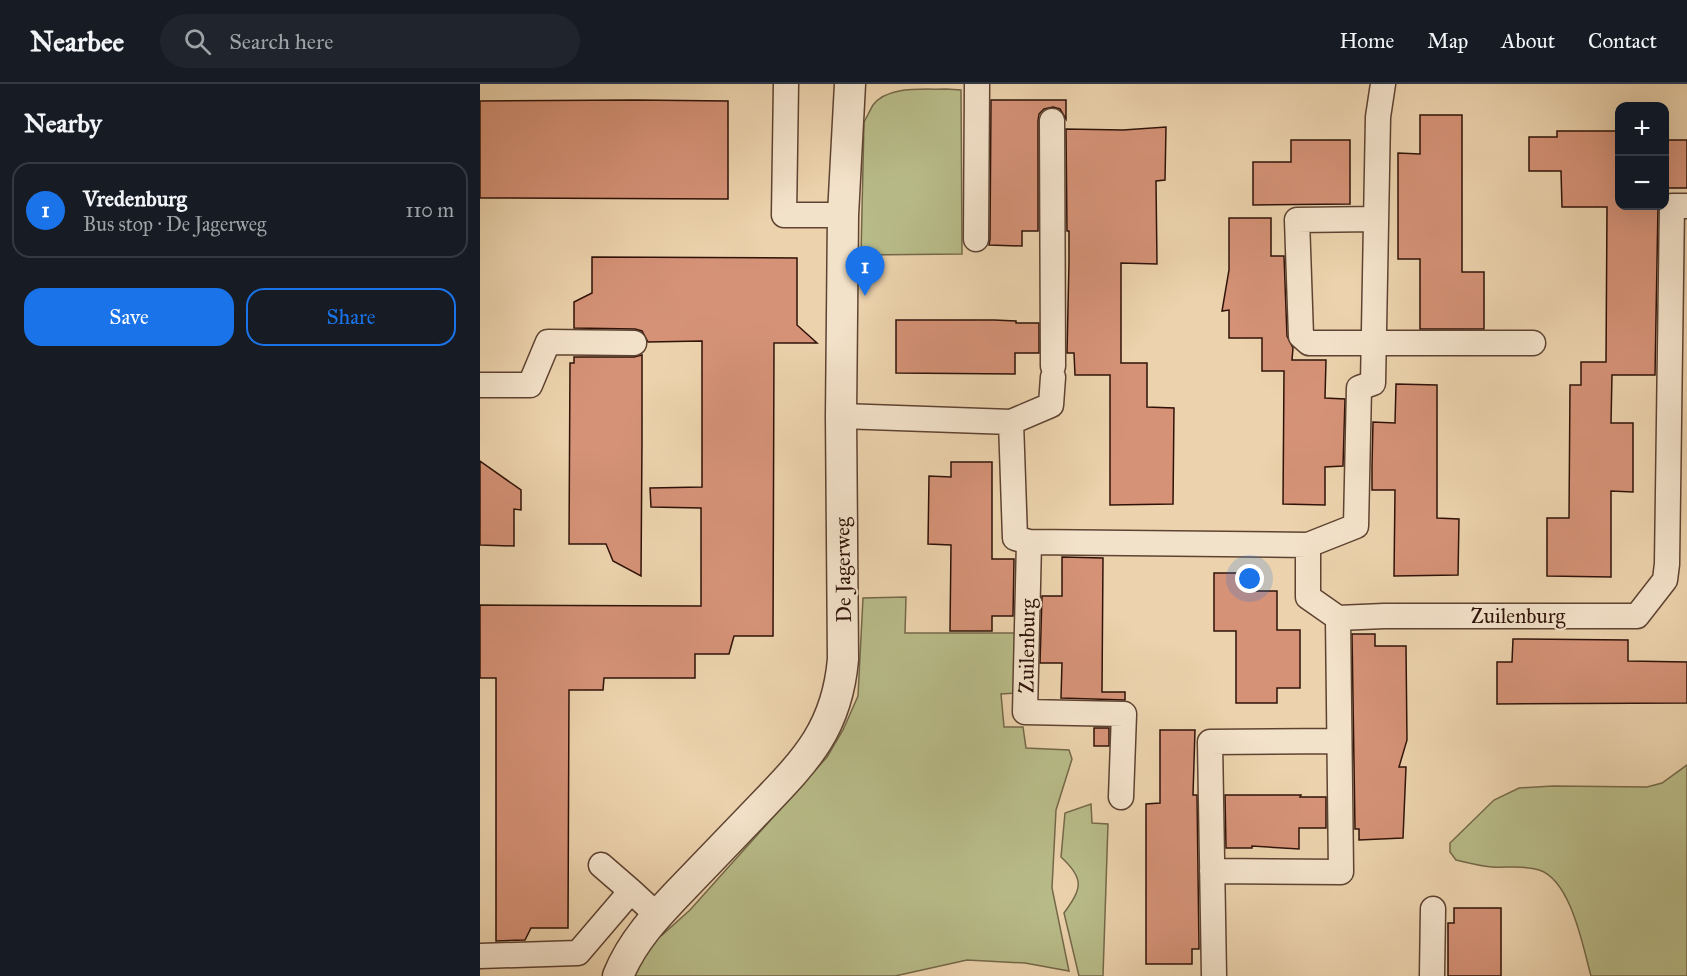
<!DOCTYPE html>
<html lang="en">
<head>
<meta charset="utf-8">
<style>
  body { margin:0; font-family:"IM FELL Great Primer",serif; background:#20242c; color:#f1f3f6 }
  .controls { position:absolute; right:18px; top:18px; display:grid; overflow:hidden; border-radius:12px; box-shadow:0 6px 24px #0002 }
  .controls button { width:54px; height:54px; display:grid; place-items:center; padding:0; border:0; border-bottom:2px solid #363941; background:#171b24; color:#f1f3f6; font:30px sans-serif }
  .you { position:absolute; left:770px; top:495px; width:21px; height:21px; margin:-15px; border:4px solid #fff; border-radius:50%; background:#1a73e8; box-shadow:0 0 0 9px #1a73e833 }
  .badge { display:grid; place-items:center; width:39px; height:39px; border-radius:50%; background:#1a73e8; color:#fff; font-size:20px; font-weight:700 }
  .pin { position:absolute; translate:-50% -50px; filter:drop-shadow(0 2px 3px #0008) }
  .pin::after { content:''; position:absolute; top:32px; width:21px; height:18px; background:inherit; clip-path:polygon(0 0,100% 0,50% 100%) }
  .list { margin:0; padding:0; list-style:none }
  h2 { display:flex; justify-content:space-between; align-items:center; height:78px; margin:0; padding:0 24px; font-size:26px }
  h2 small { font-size:20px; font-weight:400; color:#9ea1a6 }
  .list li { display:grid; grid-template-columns:39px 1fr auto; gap:18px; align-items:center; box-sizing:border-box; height:96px; margin:0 12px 12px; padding:0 12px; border:2px solid #363941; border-radius:18px }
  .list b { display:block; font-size:22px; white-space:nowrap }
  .list p { margin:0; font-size:20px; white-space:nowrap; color:#9ea1a6 }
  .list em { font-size:20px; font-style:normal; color:#9ea1a6 }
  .actions { display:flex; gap:12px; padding:18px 24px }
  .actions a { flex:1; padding:14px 0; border:2px solid #1a73e8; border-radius:18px; text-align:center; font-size:21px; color:#1a73e8 }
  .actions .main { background:#1a73e8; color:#fff }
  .icon { flex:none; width:33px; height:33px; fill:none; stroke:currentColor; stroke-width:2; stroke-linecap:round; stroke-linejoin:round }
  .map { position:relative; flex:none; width:1207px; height:892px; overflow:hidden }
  header { display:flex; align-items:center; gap:36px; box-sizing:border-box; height:84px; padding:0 30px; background:#171b24; border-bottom:2px solid #363941 }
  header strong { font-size:28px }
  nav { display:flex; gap:33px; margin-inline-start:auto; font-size:21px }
  .search { width:420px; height:54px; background:#20242c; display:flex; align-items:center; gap:15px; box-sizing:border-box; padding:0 21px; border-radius:33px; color:#9ea1a6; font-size:22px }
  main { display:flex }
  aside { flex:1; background:#171b24 }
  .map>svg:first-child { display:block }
  .green { fill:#b8bc89; stroke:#746849; stroke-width:1.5 }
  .building { fill:#d59277; stroke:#2f1309; stroke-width:1.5 }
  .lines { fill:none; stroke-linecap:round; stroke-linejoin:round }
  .minor-casing { stroke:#5e4332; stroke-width:27 }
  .tertiary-casing { stroke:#5e4332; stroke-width:33 }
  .minor { stroke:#f3e2ca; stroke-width:24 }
  .tertiary { stroke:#f3e2ca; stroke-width:30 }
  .labels { text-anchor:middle; stroke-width:4.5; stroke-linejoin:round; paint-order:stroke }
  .street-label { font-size:21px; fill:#2f1309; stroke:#f3e2ca }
</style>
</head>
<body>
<header>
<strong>Nearbee</strong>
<div class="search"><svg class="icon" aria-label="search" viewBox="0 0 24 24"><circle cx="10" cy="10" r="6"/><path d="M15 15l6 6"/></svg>Search here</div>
<nav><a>Home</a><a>Map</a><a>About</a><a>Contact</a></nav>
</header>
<main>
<aside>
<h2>Nearby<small></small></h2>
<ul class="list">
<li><span class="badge">1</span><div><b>Vredenburg</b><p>Bus stop · De Jagerweg</p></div><em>110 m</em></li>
</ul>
<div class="actions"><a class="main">Save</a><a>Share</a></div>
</aside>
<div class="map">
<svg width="1207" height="892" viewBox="0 0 1207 892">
  <rect width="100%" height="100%" fill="#ecd3ad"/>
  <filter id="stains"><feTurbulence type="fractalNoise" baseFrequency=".00333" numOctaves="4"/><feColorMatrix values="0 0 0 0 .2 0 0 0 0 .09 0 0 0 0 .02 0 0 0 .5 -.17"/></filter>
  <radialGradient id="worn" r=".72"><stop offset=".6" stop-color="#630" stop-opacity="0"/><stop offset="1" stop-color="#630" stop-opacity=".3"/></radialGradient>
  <path class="green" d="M466 5 481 6 482 170 381 171 384 38C387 33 390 26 393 21 408 1 444 6 466 5Z
    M426 513 425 549H535L536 609 521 610 524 643H543L546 664 589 666 592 675 576 726 572 804 589 887 545 879 487 876 415 892H149L164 858 182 851 210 826 347 673 363 646 378 612 383 514Z
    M1207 681V892H1111C1103 863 1091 796 1059 786 1045 781 1027 784 1012 783 1000 782 988 779 976 776L970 768V759L1014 716 1039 704 1073 702 1167 703 1182 699Z
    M611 720 612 739 628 740 623 892H599L584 829C602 804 605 795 581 773L585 729Z"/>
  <path class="building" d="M156 16 248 17V115L0 114V17Z
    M511 16H586V35L580 25 573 23 564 25 559 30 558 37V147H542V162L509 161 510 155Z
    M940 31H982V188H1004V245H940V175H918V69L940 70Z
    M686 43 685 96 676 97 677 180 641 179V279H667V323L694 324 693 420 630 421V291H595L594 269H587L589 178V147H587L586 45 643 46Z
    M1077 47H1140V122H1178L1175 291H1132L1131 339H1153V408L1131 407V493L1067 492V434H1089L1090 301H1101V278H1126L1127 123H1082L1081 87H1049V53H1077Z
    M811 56H870V120L773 121V78H811Z
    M1185 56H1207V104H1185Z
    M749 134H791V172H804L807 252 813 264 812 276H846L845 314 865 315 863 382 845 383V421L803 420 804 287H782V254H749V226L742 227 749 186Z
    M112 173 317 174V241L337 259H294L293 552H254L249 570H215V594H124L123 606H89L88 844H51L45 856 16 857V594H0V521L221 522V424L171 423 170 404 222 403V257L168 258 162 247 155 245 94 244V218L112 209Z
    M416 236H514L536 237V239H559V269H535V290L416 289Z
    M162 271V358L161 492 133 477 126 460H89L90 279H94V273H154Z
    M916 300 957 301V434L979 435 978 491 914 492 915 406H892V382L893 338 915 339Z
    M0 377 41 406V426L34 425V462L0 461Z
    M471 378H512V475H534L533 532H512V547H470L471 461 448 460 449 392 471 393Z
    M582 473 623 474 622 608H645V616L581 614 582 579H560L562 512H582Z
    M734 489H765V507H797V546H820V604H797V619H756V547H734Z
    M872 550H895V562H926L927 656 919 683H926L923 754 879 756V745H875Z
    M1033 555 1148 556V577L1207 578V619L1017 620V578H1032Z
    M614 644H629V662H614Z
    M680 646H715L713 711H717L719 865H712V880H666V720L680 719Z
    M745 711H821L820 713H846V744H819V765L772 762V764H746Z
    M974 824H1021V892H968V839H974Z"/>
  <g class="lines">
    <defs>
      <path id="minor" d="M306 0 304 131H363
        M572 37 573 282
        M896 135 817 136 821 252 829 259H1053
        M496 155 497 0
        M0 301H50L68 258 154 259
        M361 332 531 338 535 454 549 458 828 461V513L858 534 904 532H1157L1185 496 1187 480 1192 122H1207
        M531 338 571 321 573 293
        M549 458 545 628 644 630 641 713
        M828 461 876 442 879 304 893 299 898 33 903 0
        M121 781 151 807
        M732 787 861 788 858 534
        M0 872 98 869 151 807 177 831
        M734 892 730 658 858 657
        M952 892 953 825"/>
      <path id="tertiary" d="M138 892C152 857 177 831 202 805 228 778 253 752 278 726 325 677 357 646 363 575L361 332 363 131 370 0"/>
    </defs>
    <use href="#minor" class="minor-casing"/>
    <use href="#tertiary" class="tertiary-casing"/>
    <use href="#minor" class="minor"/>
    <use href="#tertiary" class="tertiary"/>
  </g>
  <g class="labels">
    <g class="street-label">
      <text transform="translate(363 486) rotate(-91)" y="7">De Jagerweg</text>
      <text x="1038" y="539">Zuilenburg</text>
      <text transform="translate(547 562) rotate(-89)" y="7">Zuilenburg</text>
    </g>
  </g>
  <rect width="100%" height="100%" filter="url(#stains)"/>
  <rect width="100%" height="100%" fill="url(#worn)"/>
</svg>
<div class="controls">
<button>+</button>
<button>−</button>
</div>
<div class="you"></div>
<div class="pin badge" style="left:385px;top:212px">1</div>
</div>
</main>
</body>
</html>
